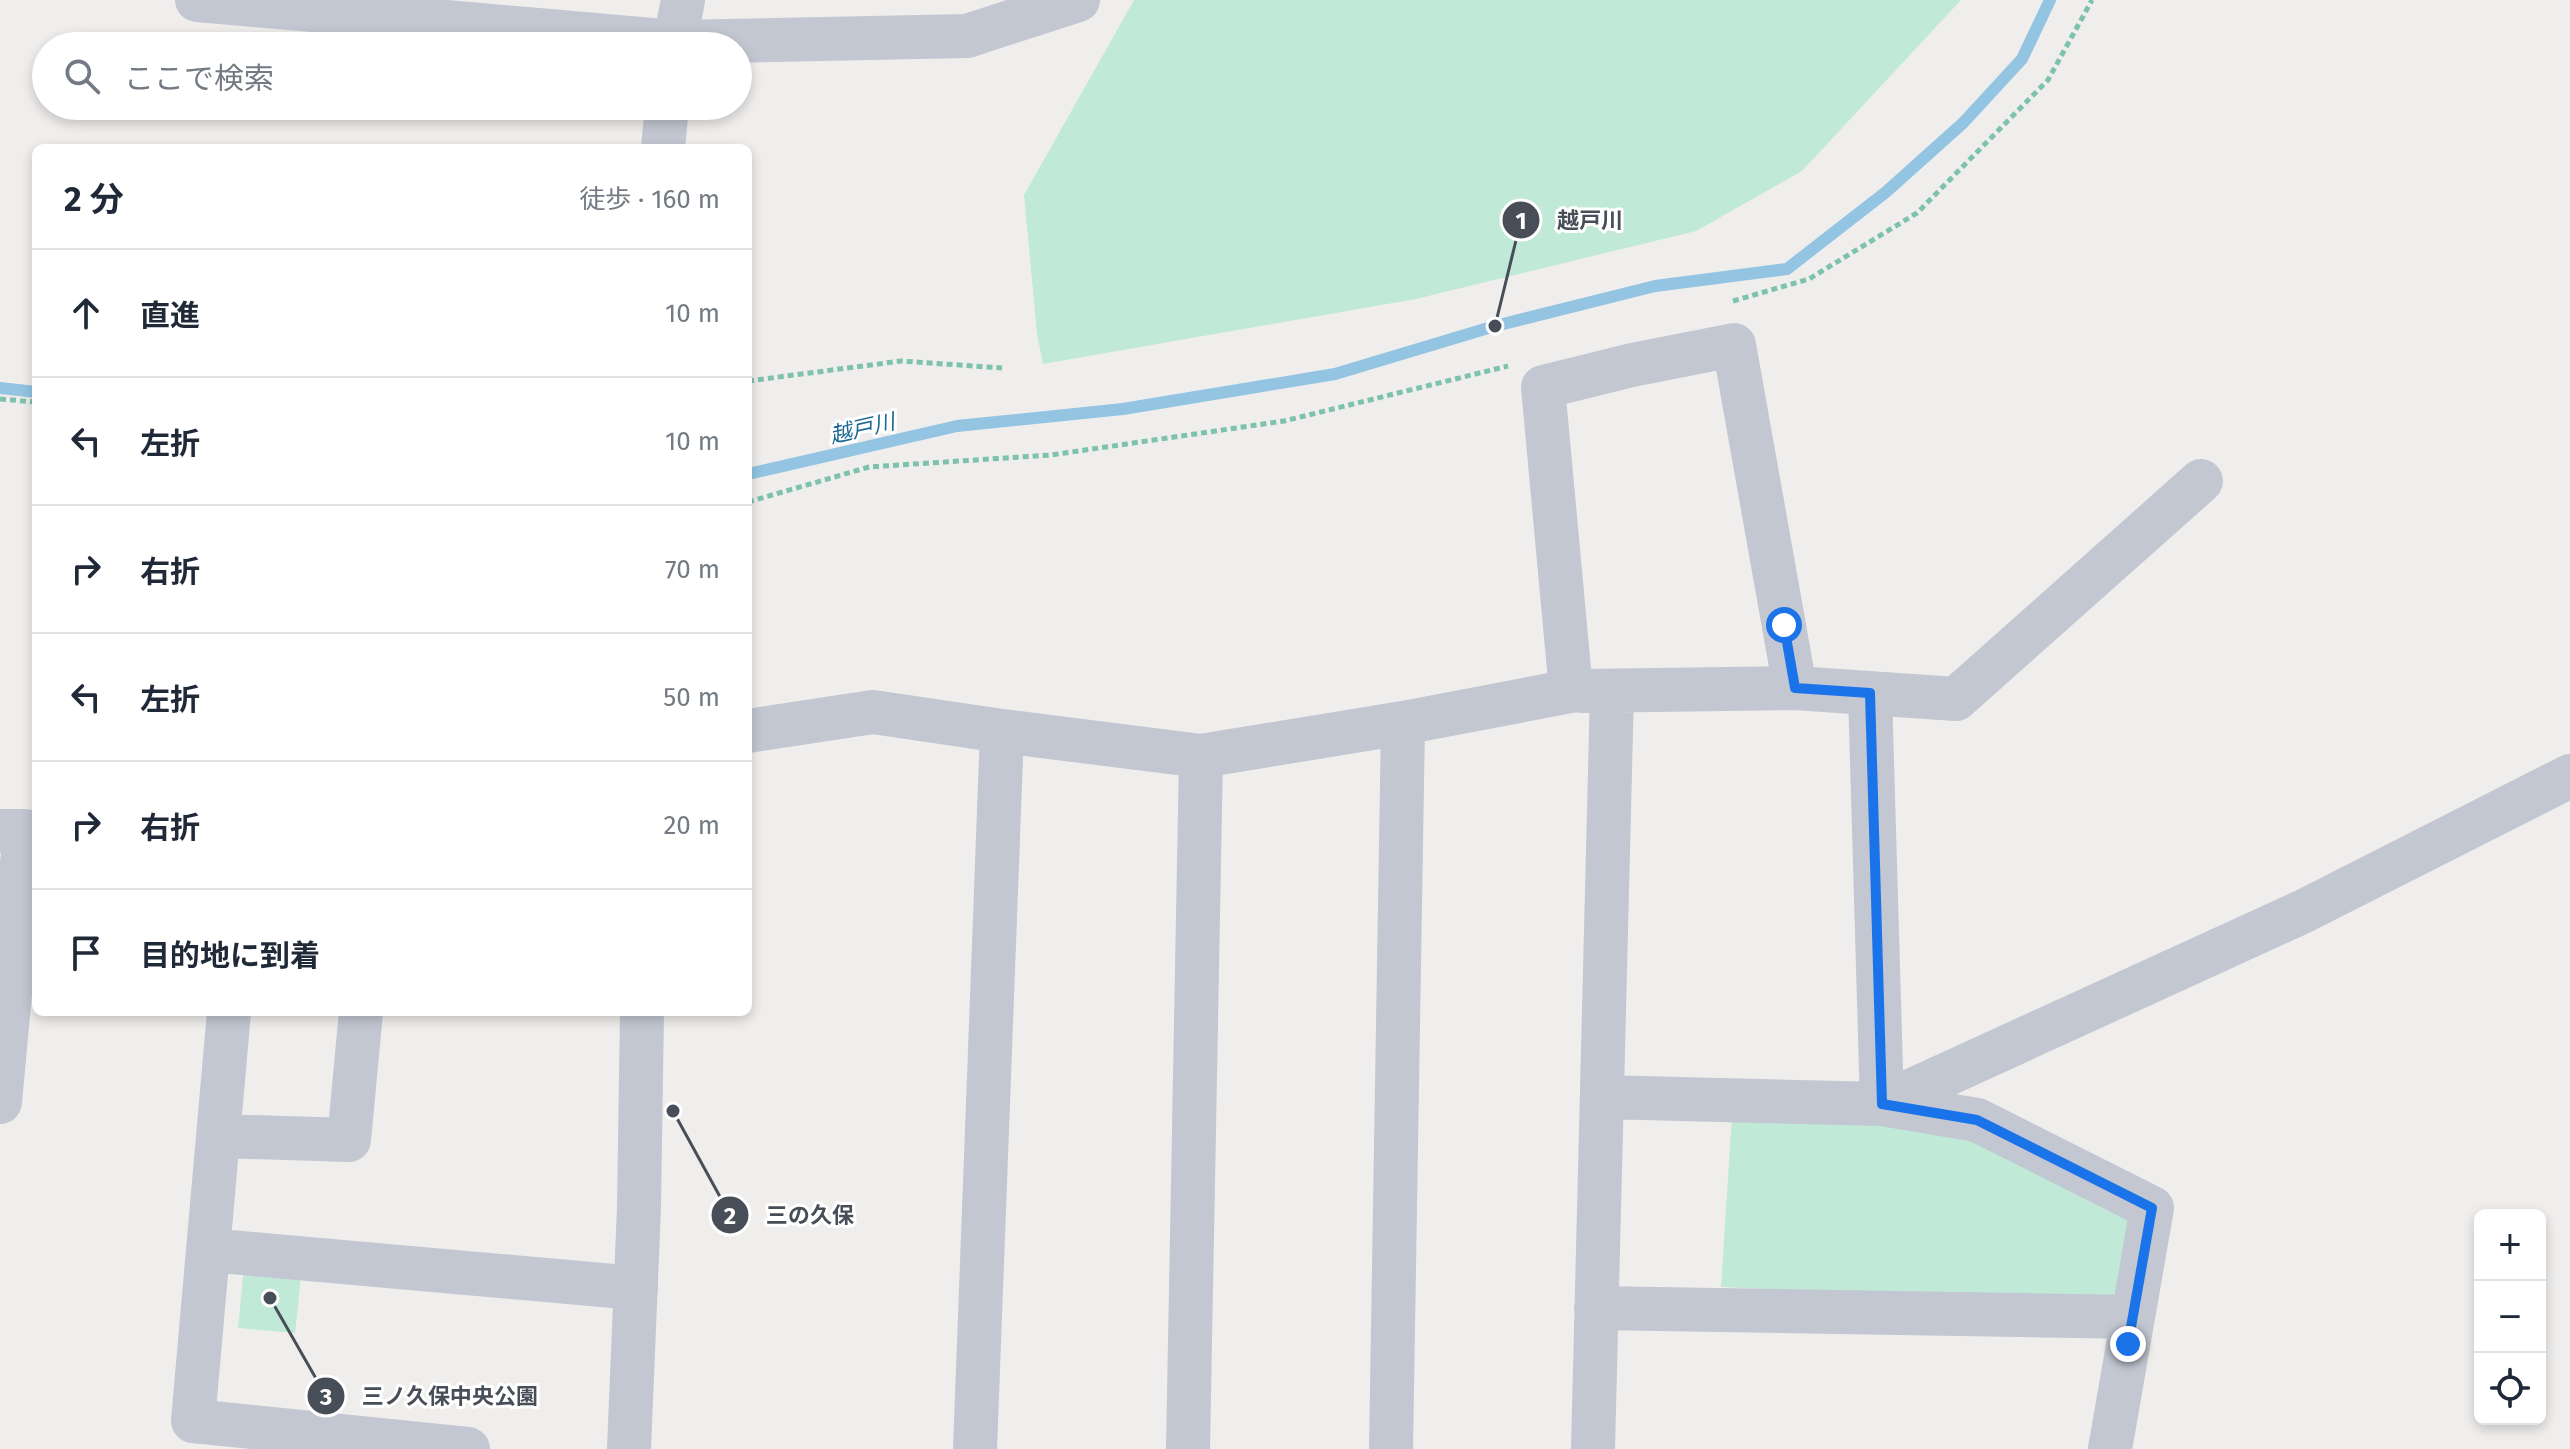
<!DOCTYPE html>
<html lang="ja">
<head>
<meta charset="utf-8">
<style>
  body { margin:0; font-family:"Fira Sans","Noto Sans JP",sans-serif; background:#f2f2f3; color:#1f2937 }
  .controls { position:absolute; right:24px; bottom:24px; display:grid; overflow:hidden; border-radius:12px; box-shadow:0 4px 12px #0003 }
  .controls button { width:72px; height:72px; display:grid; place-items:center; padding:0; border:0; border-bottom:2px solid #e0e1e3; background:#fff; color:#1f2937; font:40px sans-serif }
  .stop { position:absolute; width:24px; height:24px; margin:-18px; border:6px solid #1a73e8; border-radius:50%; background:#fff }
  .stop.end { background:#1a73e8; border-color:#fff; box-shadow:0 2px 8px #0008 }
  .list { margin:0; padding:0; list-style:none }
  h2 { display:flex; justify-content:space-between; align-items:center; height:104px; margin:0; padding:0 32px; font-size:34px }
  h2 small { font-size:26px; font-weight:400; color:#747a83 }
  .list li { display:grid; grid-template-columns:52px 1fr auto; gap:24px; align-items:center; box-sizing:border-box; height:128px; padding:0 32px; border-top:2px solid #e0e1e3 }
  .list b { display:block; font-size:30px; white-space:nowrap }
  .list em { font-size:26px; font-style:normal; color:#747a83 }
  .icon { flex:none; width:44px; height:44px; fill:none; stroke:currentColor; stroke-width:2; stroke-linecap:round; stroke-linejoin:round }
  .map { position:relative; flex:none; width:2570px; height:1449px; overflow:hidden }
  .search { position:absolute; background:#fff; box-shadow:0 4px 12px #0003; left:32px; top:32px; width:720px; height:88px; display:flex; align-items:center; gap:20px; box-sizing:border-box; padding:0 28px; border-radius:44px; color:#747a83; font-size:30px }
  .panel { position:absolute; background:#fff; box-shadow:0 4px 12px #0003; left:32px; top:144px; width:720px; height:872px; border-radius:12px }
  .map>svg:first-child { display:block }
  .green { fill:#c0e9d7 }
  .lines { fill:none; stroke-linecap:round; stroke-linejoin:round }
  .stream { stroke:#93c4e1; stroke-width:12 }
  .path { stroke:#7dc2ab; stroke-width:5; stroke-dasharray:6 4; stroke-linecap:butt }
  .minor { stroke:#c2c7d1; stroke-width:44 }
  .tertiary { stroke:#c2c7d1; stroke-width:44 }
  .route { stroke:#1a73e8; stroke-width:10 }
  .labels { text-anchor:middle; stroke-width:6; stroke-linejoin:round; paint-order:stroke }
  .water-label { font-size:22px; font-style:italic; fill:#1d6996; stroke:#fff }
  .leader { fill:none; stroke:#484e58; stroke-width:3 }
  .callout-dot { fill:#484e58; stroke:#fff; stroke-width:3 }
  .mark-label { font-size:24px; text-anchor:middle; font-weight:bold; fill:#fff }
  .callout-label { font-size:22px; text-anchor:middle; font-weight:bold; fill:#484e58; stroke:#fff; stroke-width:6; stroke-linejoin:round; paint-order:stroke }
</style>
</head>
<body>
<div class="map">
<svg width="2570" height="1449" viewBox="0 0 2570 1449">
  <rect width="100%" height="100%" fill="#f0eeed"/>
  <path class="green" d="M1134 0H1961L1802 171 1696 231 1416 299 1043 364 1037 333 1024 195Z
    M1732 1115 1977 1120 2136 1195 2127 1304 1721 1287Z
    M303 1258 295 1333 238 1328 244 1268Z"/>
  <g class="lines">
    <path class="stream" d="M0 388 36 392
      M748 474 957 426 1123 409 1335 374 1495 326 1655 286 1787 269 1886 192 1963 123 2022 59 2050 0"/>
    <path class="path" d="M1733 301 1809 279 1917 213 2048 80 2092 0
      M748 381 901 361 1002 368
      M0 399 36 402
      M748 502 869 467 1051 455 1284 421 1508 366"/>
    <path class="minor" d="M197 0 675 42 967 36 1078 0
      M1582 691 1795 688
      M1870 693 1882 1104 2304 911 2570 776
      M748 731 873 712 1002 731 975 1449
      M1002 731 1201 756 1403 723 1571 691 1543 387 1632 365 1734 345 1795 688 1956 699 2201 481
      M0 831H25L0 1102
      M229 1012 193 1421 468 1449
      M1602 1097 1882 1104 1977 1120 2152 1208 2110 1449
      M219 1136 349 1140 361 1012
      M208 1250 636 1288
      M1596 1308 2133 1317
      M1188 1449 1201 756
      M1391 1449 1403 723
      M1593 1449 1612 691"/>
    <path class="tertiary" d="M674 46 683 0
      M663 148 667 106
      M629 1449 639 1207 642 1012"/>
  </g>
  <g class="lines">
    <path class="route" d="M1784 625 1795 688 1870 693 1882 1104 1977 1120 2152 1208 2128 1344"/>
  </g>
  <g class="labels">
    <g class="water-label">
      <text transform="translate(862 428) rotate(-13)" y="8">越戸川</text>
    </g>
  </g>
  <path class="leader" d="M1495 326L1521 220M673 1111L730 1215M270 1298L326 1396"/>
  <g class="callout-dot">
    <circle cx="1495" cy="326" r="8"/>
    <circle cx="673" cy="1111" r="8"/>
    <circle cx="270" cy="1298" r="8"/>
    <circle cx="1521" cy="220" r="20"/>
    <circle cx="730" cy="1215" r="20"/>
    <circle cx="326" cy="1396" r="20"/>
  </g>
  <g class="mark-label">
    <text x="1521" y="229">1</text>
    <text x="730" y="1224">2</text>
    <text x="326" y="1405">3</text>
  </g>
  <g class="callout-label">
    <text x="1590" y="228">越戸川</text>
    <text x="810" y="1223">三の久保</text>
    <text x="450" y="1404">三ノ久保中央公園</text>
  </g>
</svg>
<div class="controls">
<button>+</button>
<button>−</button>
<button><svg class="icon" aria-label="locate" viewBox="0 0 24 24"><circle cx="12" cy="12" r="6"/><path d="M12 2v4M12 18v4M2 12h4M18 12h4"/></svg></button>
</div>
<div class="stop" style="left:1784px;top:625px"></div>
<div class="stop end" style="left:2128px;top:1344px"></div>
<div class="search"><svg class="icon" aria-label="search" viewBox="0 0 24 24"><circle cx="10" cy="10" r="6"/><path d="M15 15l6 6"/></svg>ここで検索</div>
<section class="panel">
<h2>2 分<small>徒歩 · 160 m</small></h2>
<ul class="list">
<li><svg class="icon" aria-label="ahead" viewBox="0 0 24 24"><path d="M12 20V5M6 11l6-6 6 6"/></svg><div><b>直進</b></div><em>10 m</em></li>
<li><svg class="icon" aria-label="left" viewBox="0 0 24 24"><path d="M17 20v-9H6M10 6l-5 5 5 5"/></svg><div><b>左折</b></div><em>10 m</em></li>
<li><svg class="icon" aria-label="right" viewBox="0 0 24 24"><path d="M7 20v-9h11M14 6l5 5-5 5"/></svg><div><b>右折</b></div><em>70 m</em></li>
<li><svg class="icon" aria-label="left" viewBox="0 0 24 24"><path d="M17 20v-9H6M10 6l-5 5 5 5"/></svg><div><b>左折</b></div><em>50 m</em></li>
<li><svg class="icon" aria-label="right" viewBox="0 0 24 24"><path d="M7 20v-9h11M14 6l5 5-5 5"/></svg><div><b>右折</b></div><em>20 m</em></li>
<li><svg class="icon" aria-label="arrive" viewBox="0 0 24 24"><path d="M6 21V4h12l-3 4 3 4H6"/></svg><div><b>目的地に到着</b></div></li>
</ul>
</section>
</div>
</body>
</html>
